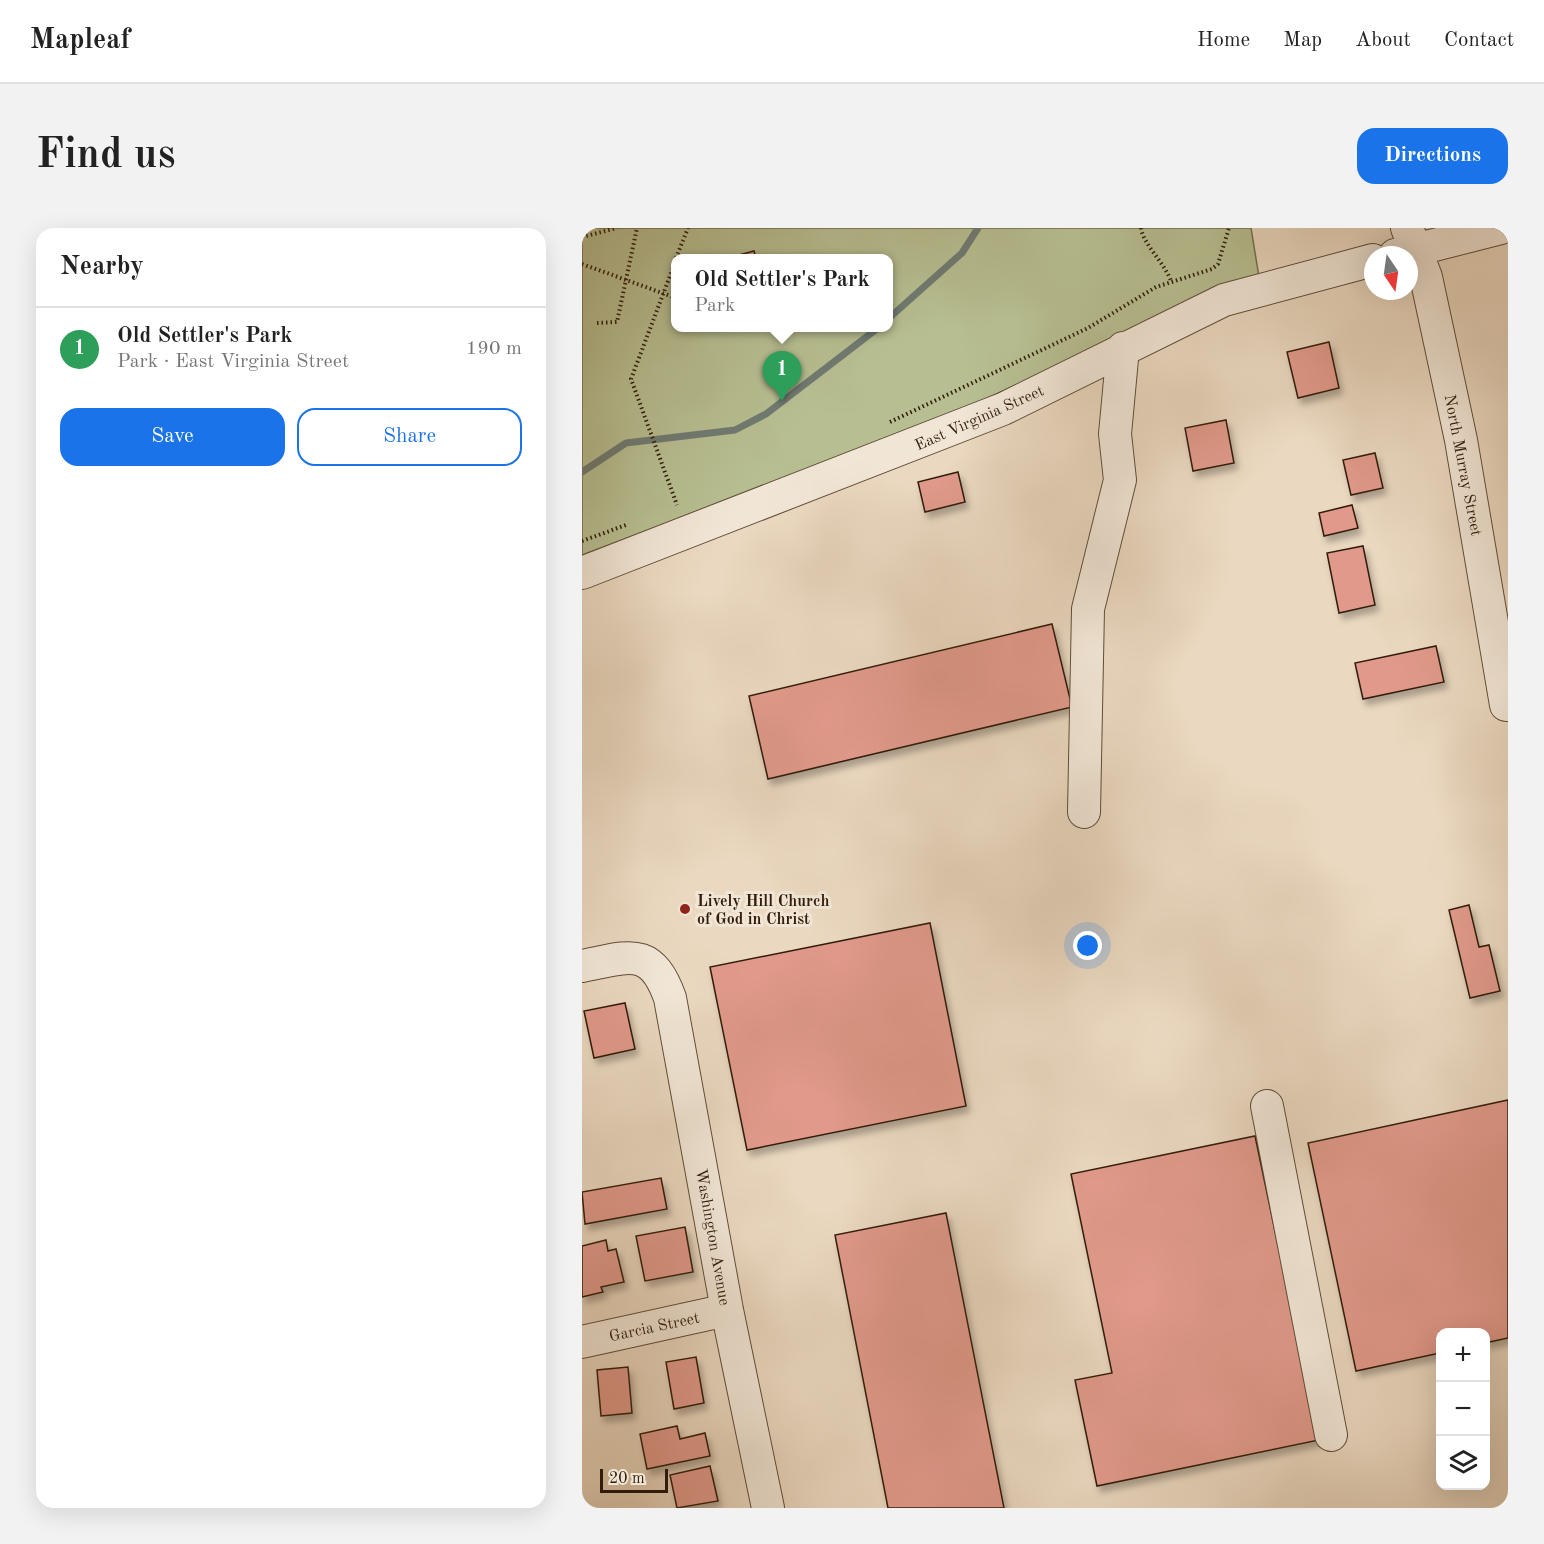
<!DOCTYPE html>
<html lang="en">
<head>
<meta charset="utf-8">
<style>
  body { margin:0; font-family:"Old Standard TT",serif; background:#f2f2f2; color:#222 }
  .controls { position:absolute; right:18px; bottom:18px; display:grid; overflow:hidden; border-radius:12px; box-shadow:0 6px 24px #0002 }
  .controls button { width:54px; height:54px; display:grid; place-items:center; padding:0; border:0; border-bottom:2px solid #e0e0e0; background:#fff; color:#222; font:30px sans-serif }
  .compass { position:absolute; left:782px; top:18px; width:54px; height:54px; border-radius:50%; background:#fff; box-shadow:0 6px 24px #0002; rotate:167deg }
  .scale { position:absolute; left:18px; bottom:15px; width:68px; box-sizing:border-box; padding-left:6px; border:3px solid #321d0b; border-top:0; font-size:16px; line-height:21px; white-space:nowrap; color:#321d0b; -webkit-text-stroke:4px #f1e6d6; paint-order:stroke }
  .you { position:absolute; left:506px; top:718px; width:21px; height:21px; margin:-15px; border:4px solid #fff; border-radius:50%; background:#1a73e8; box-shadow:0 0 0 9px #1a73e833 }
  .badge { display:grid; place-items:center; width:39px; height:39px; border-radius:50%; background:#1a73e8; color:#fff; font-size:20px; font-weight:700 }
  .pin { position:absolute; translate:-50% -50px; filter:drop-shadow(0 2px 3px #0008) }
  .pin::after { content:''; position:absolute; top:32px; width:21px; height:18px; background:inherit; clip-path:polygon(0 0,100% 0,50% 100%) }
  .popup { position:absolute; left:89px; top:26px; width:222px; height:78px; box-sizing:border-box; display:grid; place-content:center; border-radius:12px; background:#fff; filter:drop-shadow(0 2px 4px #0005); font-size:20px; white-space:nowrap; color:#767676 }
  .popup b { font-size:22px; color:#222 }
  .popup::after { content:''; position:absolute; left:50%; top:100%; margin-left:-12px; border:12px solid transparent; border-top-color:#fff }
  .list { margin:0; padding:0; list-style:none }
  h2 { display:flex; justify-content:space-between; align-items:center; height:78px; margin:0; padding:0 24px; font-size:26px }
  h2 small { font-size:20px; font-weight:400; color:#767676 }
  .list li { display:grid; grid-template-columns:39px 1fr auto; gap:18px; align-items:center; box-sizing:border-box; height:84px; padding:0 24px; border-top:2px solid #e0e0e0 }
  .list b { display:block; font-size:22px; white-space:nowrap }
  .list p { margin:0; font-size:20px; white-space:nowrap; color:#767676 }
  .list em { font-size:20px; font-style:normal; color:#767676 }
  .actions { display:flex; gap:12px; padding:18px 24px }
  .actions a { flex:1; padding:14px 0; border:2px solid #1a73e8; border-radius:18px; text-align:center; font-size:21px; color:#1a73e8 }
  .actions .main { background:#1a73e8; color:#fff }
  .icon { flex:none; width:33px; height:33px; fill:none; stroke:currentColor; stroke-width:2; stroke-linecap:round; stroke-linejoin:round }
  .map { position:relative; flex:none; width:926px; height:1280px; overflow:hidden; border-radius:18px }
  header { display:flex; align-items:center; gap:36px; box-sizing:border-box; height:84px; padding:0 30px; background:#fff; border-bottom:2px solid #e0e0e0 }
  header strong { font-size:28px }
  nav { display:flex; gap:33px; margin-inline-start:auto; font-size:21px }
  .intro { display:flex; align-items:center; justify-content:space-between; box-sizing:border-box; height:144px; padding:0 36px }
  h1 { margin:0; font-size:42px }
  .button { padding:15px 27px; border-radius:18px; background:#1a73e8; color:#fff; font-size:21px; font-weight:700 }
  main { display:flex; gap:36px; padding:0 36px }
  aside { flex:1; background:#fff; border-radius:18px; box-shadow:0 6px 24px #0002 }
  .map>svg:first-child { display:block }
  .green { fill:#b7bf92; stroke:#746e4e; stroke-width:1.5; fill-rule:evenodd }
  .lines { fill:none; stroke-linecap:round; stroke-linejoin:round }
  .stream { stroke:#707b73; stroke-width:7 }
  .building { fill:#e0998a; stroke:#321d0b; stroke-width:1.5; filter:url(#shadow) }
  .minor-casing { stroke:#604c38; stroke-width:34 }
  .path { stroke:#321d0b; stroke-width:4; stroke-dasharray:1.5 3; stroke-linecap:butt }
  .minor { stroke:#f1e6d6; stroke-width:32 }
  .poi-dot { fill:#8f2418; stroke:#f1e6d6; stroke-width:2 }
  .labels { text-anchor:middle; stroke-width:6; stroke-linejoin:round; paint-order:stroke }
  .street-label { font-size:16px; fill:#321d0b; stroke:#f1e6d6 }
  .poi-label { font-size:16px; font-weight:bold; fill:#321d0b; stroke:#f1e6d6; text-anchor:start }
</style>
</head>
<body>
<header>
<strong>Mapleaf</strong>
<nav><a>Home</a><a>Map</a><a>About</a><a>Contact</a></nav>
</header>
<div class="intro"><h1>Find us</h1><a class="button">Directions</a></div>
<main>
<aside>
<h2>Nearby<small></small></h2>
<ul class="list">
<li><span class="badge" style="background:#2e9e5b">1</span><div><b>Old Settler's Park</b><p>Park · East Virginia Street</p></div><em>190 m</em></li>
</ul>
<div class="actions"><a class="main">Save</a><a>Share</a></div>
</aside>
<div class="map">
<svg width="926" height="1280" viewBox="0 0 926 1280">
  <defs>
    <filter id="shadow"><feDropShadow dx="3.5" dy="6" stdDeviation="3" flood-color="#0004"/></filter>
  </defs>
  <rect width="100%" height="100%" fill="#ead8c0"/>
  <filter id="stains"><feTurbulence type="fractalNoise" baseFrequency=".00333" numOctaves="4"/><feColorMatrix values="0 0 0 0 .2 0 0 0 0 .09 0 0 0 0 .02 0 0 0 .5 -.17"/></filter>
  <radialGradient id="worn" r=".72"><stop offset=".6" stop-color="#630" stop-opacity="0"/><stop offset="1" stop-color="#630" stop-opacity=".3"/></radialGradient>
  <path class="green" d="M0 0H669L677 49 345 197 0 327ZM94 30H306V100H94Z"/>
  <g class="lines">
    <path class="stream" d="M306 91 380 25 396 0
      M0 244 44 215 153 202 184 186 296 100"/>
  </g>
  <path class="building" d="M172 23 174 30H146Z
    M747 114 757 160 716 170 705 124Z
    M644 192 652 235 611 243 603 200Z
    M793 225 801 260 769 267 761 232Z
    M376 244 383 274 343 284 336 254Z
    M770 277 776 300 742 308 737 285Z
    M781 318 793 377 757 385 745 325Z
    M470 396 490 479 186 551 167 468Z
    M854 418 862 454 781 471 773 435Z
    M887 677 897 719 907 717 918 763 888 770 867 682Z
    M348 695 384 878 165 922 128 739Z
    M43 775 53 821 12 830 2 783Z
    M926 872V1110L903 1115V1104H858V1125L774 1143 726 915Z
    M673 908 737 1212 515 1258 493 1152 530 1145 489 946Z
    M79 950 85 981 3 996 0 964Z
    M364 985 422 1280H306L253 1007Z
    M103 999 111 1044 63 1053 54 1008Z
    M24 1012 26 1023 34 1021 42 1054 19 1059 21 1064 0 1069V1018Z
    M114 1129 122 1175 92 1181 84 1134Z
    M46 1139 50 1185 19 1188 15 1142Z
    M95 1198 98 1211 123 1205 128 1228 65 1241 58 1206Z
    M128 1238 136 1273 95 1280 88 1247Z"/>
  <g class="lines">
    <defs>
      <path id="minor" d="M825 0 844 49 879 212 924 477
        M813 27 919 0
        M0 345 421 181 642 72 791 32
        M502 584 506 381 538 252 533 206 541 120
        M0 738C47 729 69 717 88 770L145 1082 186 1280
        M685 878 749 1207
        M0 1114 145 1082"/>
    </defs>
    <use href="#minor" class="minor-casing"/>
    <path class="path" d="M559 0C561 16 582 34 589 53
      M0 9 35 0
      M94 30 106 0
      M94 32 49 151 95 277
      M0 36 94 70
      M15 95 35 94 55 0
      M308 194 506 100 574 59 630 41 636 36 647 0
      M0 313 44 297"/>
    <use href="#minor" class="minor"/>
  </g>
  <circle class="poi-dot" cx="103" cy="681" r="6"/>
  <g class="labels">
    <g class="street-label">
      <text transform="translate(397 189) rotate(-24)" y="6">East Virginia Street</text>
      <text transform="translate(882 237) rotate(79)" y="6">North Murray Street</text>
      <text transform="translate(132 1009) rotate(80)" y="6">Washington Avenue</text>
      <text transform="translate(72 1098) rotate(-12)" y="6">Garcia Street</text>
    </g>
    <g class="poi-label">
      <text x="115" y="678">Lively Hill Church<tspan x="115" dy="18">of God in Christ</tspan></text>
    </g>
  </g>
  <rect width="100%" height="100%" filter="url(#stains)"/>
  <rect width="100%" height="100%" fill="url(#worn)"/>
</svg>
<div class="controls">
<button>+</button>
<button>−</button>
<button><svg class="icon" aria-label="layers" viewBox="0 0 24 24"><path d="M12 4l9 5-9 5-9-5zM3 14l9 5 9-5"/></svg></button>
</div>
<svg class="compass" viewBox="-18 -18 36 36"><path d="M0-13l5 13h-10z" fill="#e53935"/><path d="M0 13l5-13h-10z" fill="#767676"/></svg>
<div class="scale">20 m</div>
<div class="you"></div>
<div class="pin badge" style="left:200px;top:173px;background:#2e9e5b">1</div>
<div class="popup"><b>Old Settler's Park</b>Park</div>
</div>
</main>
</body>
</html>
